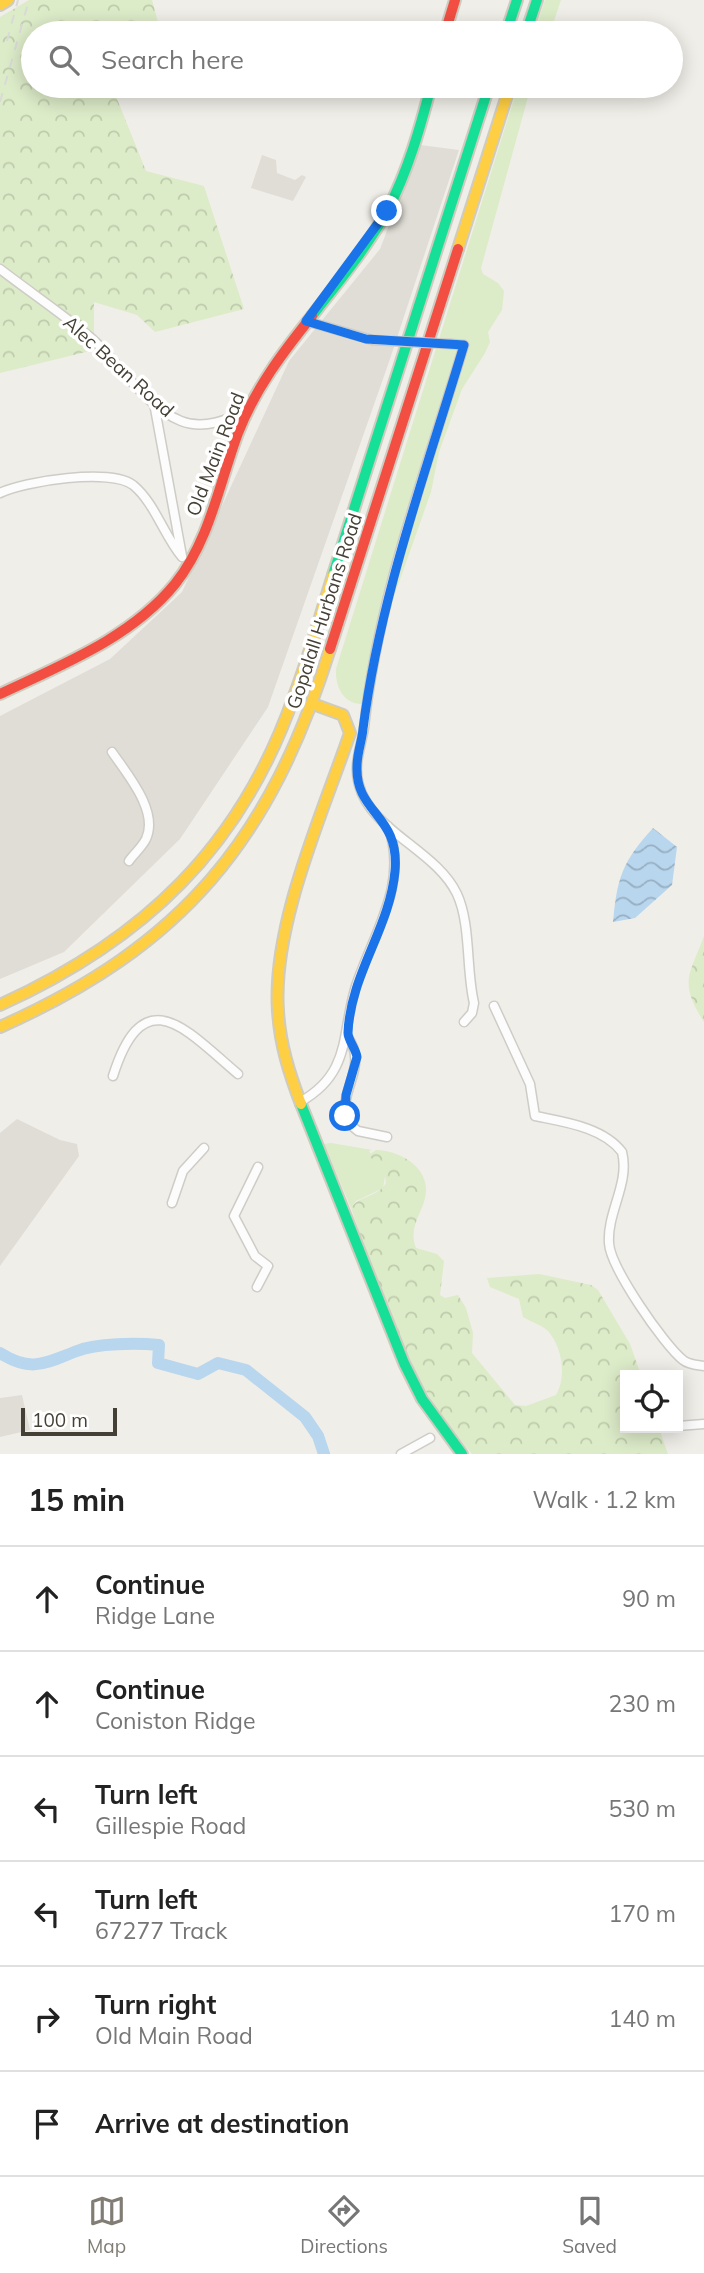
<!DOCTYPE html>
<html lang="en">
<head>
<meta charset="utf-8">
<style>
  body { margin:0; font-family:Mulish,sans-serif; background:#f6f6f6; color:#222 }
  .controls { position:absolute; right:21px; bottom:21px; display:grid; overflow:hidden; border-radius:0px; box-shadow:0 4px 18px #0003 }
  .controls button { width:63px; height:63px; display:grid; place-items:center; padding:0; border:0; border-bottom:2px solid #e0e0e0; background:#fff; color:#222; font:35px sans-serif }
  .scale { position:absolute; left:21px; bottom:18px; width:96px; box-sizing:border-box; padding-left:7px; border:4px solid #454035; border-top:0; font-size:19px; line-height:24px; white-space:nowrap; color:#454035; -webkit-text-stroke:5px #fff; paint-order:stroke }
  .stop { position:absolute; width:21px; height:21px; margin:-16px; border:5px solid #1a73e8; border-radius:50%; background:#fff }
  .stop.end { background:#1a73e8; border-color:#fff; box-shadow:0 2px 7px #0008 }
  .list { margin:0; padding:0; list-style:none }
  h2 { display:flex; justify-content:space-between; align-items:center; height:91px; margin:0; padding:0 28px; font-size:30px }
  h2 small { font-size:23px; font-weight:400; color:#767676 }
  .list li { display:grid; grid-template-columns:46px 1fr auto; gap:21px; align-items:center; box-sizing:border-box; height:105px; padding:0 28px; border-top:2px solid #e0e0e0 }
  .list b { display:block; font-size:26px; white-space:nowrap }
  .list p { margin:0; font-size:23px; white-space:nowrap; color:#767676 }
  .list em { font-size:23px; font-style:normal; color:#767676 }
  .icon { flex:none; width:38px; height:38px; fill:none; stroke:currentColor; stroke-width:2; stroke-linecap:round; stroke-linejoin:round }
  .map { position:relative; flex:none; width:704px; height:1454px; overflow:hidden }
  .search { position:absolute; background:#fff; box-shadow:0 4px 18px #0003; left:21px; right:21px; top:21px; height:77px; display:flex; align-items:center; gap:18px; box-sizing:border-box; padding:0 24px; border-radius:38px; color:#767676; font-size:26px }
  .sheet { height:721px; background:#fff }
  nav { display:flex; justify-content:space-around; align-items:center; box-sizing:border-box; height:98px; border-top:2px solid #e0e0e0; background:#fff; font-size:19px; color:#767676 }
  nav a { display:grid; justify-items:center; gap:4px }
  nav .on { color:#817d74 }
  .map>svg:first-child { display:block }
  .industrial { fill:#e0ddd6 }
  .grass { fill:#dcebc8 }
  .forest { fill:url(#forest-crowns) }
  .water { fill:url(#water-waves) }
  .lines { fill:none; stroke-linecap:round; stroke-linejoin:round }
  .river { stroke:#b8d6ee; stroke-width:12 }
  .street-casing { stroke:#ceccc6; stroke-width:11 }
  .fast-casing { stroke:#cfcbbf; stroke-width:14 }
  .slow-casing { stroke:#cfcbbf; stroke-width:14 }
  .jam-casing { stroke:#cfcbbf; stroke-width:14 }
  .street { stroke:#fdfcfc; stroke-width:8 }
  .fast { stroke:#16e098; stroke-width:10 }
  .slow { stroke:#ffcf43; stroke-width:10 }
  .jam { stroke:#f24e42; stroke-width:10 }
  .rail { stroke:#d9d9d8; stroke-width:2; stroke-dasharray:9 9; stroke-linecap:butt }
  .street-bridge-casing { stroke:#ceccc6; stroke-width:11; stroke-linecap:butt }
  .street-bridge { stroke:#fdfcfc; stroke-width:8 }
  .route { stroke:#1a73e8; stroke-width:9 }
  .labels { text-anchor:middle; stroke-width:7; stroke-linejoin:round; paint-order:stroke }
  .street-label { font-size:19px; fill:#454035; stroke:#fff }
</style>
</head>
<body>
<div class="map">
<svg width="704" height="1454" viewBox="0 0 704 1454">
  <defs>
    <pattern id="forest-crowns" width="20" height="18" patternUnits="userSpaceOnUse" patternTransform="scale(1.75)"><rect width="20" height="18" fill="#dcebc8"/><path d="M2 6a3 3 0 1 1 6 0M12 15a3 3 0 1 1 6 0" fill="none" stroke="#becbac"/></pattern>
    <pattern id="water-waves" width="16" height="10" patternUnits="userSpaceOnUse" patternTransform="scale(1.75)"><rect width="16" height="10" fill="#b8d6ee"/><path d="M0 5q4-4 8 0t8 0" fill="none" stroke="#97afc2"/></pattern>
  </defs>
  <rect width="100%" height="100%" fill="#f0eee8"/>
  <path class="industrial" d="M420 145 459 150 390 359 268 707 180 839 64 952 0 979V716L110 659 182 592 289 361 380 249Z
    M262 155 276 160 277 173 295 180 302 175 306 177 293 201 251 188Z
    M17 1119 60 1140 77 1144 79 1156 0 1266V1133Z
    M22 1395 30 1430 0 1437V1398Z"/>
  <path class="grass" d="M545 0H561L550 33H534Z
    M518 86H531L481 268 483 274 498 283 504 291 502 310 488 332 490 342 485 353 462 389 439 452 431 492 391 605 368 704C346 707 335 690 336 669Z
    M331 1143 372 1150 369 1151 385 1176 383 1188 356 1201 351 1208 324 1144Z"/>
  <path class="forest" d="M29 0H152L161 33H33V86H136L115 94 146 171 204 186 244 309 155 332 137 315 94 302V350L0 373V17Z
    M704 936V1022C678 981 690 975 704 936Z
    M376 1150C397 1150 427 1165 426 1191 425 1212 407 1225 416 1248L437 1254 444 1261 440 1295 445 1298 458 1295 466 1308 473 1333 472 1353 515 1405 526 1406 556 1395C567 1376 562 1347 548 1331 542 1325 531 1322 523 1317L519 1299 490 1287 487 1278 539 1274 591 1285 598 1290 630 1344 641 1375H625V1428H659L668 1454H472C459 1438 443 1421 433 1403 400 1347 372 1270 351 1208 360 1195 378 1197 386 1183L385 1176 369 1155Z"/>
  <path class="water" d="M653 828 677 847 672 885 635 918 613 922C617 878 622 862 653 828Z"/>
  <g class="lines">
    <path class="river" d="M0 1353C32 1373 45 1363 77 1351 97 1343 137 1343 159 1345L158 1363 198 1374 218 1363 246 1370 305 1417 318 1436 324 1454"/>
    <defs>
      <path id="street" d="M0 269C30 292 61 313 90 337 120 363 144 406 181 421 204 430 227 420 248 410
        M306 321 372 340
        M451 344 464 345C426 471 378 596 364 728 361 747 353 765 359 785 371 831 436 850 457 894 471 924 466 970 474 1003L472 1013 464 1022
        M154 403 182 556
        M0 493C24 481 111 468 133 485 155 503 164 536 182 557
        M112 752C127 774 159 811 146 839 142 847 134 854 129 861
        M494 1006 530 1084 535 1116C564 1122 603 1127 622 1152 630 1183 607 1212 609 1243 610 1267 664 1345 683 1360 689 1365 697 1365 704 1366
        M347 1036C370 1067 337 1089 347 1122L358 1131 387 1137
        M113 1076C144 978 186 1030 238 1074
        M300 1102C352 1073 341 1033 356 986 374 932 409 884 388 826
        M172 1203 183 1171 204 1148
        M257 1287 268 1266 255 1256 234 1216 258 1167
        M678 1426 704 1424
        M401 1454 430 1438"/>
      <path id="fast" d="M506 33 517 0
        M526 33 537 0
        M312 316C339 281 367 248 388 209 408 171 420 128 431 86
        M333 575 489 86
        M301 1104 404 1363 422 1399 462 1454"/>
      <path id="slow" d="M0 5 8 0
        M458 249 510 86
        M0 1005C143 940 241 848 294 696 309 657 320 616 333 575
        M0 1027C184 945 270 840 330 649
        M301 1104C289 1073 280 1044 278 1011 272 925 322 815 350 733L343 715 313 704"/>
      <path id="jam" d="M445 33 455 0
        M330 649 458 249
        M0 694C61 665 131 638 175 584 210 540 219 484 238 433 255 389 283 352 312 316"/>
    </defs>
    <use href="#street" class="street-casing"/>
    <use href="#fast" class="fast-casing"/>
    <use href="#slow" class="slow-casing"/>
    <use href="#jam" class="jam-casing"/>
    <use href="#street" class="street"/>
    <use href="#fast" class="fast"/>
    <use href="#slow" class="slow"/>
    <use href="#jam" class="jam"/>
    <path class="rail" d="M7 41 18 0
      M0 102 29 0"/>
    <defs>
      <path id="street-bridge" d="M372 340 451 344"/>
    </defs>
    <use href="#street-bridge" class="street-bridge-casing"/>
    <use href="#street-bridge" class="street-bridge"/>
  </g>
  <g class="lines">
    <path class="route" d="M345 1116 346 1095 357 1057C356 1049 348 1040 348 1033 350 975 390 928 395 871 400 814 355 814 357 766 357 753 362 741 363 729 380 596 426 472 464 345L366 339 306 321 387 211"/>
  </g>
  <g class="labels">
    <g class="street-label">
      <text transform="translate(119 366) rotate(42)" y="7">Alec Bean Road</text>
      <text transform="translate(215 454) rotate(-69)" y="7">Old Main Road</text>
      <text transform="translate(324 611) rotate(-72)" y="7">Gopalall Hurbans Road</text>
    </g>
  </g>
</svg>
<div class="controls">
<button><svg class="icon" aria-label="locate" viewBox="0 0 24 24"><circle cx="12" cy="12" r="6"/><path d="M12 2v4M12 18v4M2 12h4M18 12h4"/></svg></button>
</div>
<div class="scale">100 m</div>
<div class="stop" style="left:345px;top:1116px"></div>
<div class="stop end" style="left:387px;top:211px"></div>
<div class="search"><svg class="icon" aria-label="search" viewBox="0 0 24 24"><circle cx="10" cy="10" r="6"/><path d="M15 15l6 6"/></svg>Search here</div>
</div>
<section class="sheet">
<h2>15 min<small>Walk · 1.2 km</small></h2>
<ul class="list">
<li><svg class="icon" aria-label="ahead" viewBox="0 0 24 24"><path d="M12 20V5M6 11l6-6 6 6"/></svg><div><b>Continue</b><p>Ridge Lane</p></div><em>90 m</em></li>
<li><svg class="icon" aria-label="ahead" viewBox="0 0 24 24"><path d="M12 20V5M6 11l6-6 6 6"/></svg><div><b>Continue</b><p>Coniston Ridge</p></div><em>230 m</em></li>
<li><svg class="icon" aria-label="left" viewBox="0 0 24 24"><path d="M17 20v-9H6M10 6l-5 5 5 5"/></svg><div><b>Turn left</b><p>Gillespie Road</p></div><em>530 m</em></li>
<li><svg class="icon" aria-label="left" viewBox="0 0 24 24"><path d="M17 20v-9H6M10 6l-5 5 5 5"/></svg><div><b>Turn left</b><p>67277 Track</p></div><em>170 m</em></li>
<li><svg class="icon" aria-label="right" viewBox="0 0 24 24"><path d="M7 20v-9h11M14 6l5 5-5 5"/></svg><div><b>Turn right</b><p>Old Main Road</p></div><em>140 m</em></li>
<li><svg class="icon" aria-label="arrive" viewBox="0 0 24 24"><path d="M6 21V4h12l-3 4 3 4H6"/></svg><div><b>Arrive at destination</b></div></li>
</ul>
</section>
<nav>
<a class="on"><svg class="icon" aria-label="map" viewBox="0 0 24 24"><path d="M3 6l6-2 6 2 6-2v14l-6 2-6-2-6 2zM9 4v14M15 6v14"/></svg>Map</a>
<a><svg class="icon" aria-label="directions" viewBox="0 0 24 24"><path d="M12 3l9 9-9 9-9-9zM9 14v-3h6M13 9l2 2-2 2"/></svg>Directions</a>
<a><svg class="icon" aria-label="saved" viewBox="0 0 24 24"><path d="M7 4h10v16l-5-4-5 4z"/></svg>Saved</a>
</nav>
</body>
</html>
